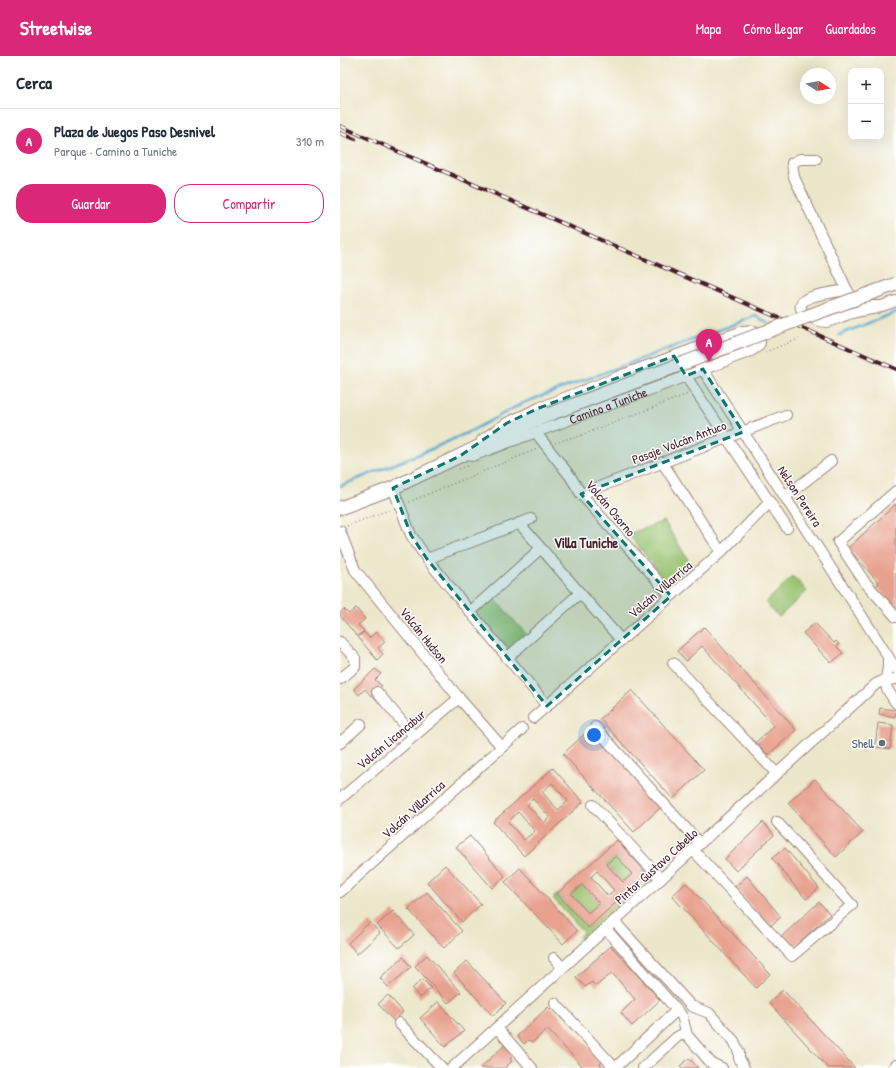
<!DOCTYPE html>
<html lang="es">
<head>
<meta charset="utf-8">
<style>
  body { margin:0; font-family:"Patrick Hand",sans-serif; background:#f6f6f7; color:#1f2937 }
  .controls { position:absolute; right:12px; top:12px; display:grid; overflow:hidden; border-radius:8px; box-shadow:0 4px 16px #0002 }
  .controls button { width:36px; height:36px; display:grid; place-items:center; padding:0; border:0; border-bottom:1px solid #e0e1e3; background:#fff; color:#1f2937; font:20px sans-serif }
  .compass { position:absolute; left:460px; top:12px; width:36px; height:36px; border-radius:50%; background:#fff; box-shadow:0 4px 16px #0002; rotate:101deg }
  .you { position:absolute; left:254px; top:679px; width:14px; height:14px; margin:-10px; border:3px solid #fff; border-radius:50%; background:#1a73e8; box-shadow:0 0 0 6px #1a73e833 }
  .badge { display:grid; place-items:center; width:26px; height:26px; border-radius:50%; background:#db2777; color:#fff; font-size:13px; font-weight:700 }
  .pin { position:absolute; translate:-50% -33px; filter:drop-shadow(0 1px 2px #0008) }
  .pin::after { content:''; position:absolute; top:21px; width:14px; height:12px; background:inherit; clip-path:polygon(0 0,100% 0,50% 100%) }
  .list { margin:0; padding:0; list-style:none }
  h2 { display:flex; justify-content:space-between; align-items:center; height:52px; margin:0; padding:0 16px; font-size:17px }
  h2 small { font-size:13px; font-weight:400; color:#747a83 }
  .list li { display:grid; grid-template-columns:26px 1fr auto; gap:12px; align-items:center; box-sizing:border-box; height:64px; padding:0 16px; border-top:1px solid #e0e1e3 }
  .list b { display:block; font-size:15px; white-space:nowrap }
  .list p { margin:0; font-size:13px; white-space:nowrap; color:#747a83 }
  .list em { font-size:13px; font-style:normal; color:#747a83 }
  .actions { display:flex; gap:8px; padding:12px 16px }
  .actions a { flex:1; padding:9px 0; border:1px solid #db2777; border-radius:16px; text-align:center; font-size:14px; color:#db2777 }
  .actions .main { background:#db2777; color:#fff }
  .map { position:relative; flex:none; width:556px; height:1012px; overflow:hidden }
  header { display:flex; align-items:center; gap:24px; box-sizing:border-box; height:56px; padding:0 20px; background:#db2777; color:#fff }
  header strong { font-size:19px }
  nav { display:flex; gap:22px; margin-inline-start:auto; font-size:14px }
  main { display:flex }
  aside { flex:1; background:#fff }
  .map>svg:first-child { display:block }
  .green { fill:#99c36f; stroke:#72714d }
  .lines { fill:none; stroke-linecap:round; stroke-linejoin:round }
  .stream { stroke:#54a7cf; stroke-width:2.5 }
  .building { fill:#e8a18e; fill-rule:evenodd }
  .minor-casing { stroke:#9b837a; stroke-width:12 }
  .major-casing { stroke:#9b837a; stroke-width:15 }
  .path { stroke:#9b837a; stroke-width:1.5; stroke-dasharray:1 3; stroke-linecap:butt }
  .minor { stroke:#fff; stroke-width:10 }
  .major { stroke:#fff; stroke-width:13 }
  .rail-casing { stroke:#4a1f2b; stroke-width:4 }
  .rail { stroke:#fff; stroke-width:2.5; stroke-dasharray:8; stroke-linecap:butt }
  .major-bridge-casing { stroke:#9b837a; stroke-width:15; stroke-linecap:butt }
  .major-bridge { stroke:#fff; stroke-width:13 }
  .marked { fill:#0f766e; fill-opacity:0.2; stroke:#0f766e; stroke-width:3; stroke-dasharray:8 5; stroke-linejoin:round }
  .service-dot { fill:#5c6f8a; stroke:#fff; stroke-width:1.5 }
  .labels { text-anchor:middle; stroke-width:3; stroke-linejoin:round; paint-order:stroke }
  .street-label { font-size:13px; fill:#4a1f2b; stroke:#fff }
  .service-label { font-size:13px; fill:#4e5e75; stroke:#fff; text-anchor:end }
  .neighbourhood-label { font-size:14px; font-weight:bold; fill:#4a1f2b; stroke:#fff }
</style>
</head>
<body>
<header>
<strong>Streetwise</strong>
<nav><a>Mapa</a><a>Cómo llegar</a><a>Guardados</a></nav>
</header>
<main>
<aside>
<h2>Cerca<small></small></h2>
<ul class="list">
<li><span class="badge">A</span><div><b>Plaza de Juegos Paso Desnivel</b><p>Parque · Camino a Tuniche</p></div><em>310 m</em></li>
</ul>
<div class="actions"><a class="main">Guardar</a><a>Compartir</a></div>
</aside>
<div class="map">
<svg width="556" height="1012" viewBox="0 0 556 1012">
  <rect width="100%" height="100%" fill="#fff"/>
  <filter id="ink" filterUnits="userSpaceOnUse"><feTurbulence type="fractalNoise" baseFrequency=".025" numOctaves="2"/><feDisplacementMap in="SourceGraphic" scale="8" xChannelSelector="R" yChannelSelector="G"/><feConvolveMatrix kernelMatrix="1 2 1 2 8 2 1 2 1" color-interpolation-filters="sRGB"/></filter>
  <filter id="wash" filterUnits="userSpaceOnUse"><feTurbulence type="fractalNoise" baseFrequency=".012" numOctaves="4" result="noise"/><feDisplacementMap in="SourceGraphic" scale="16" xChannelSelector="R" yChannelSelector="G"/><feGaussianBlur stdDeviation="0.9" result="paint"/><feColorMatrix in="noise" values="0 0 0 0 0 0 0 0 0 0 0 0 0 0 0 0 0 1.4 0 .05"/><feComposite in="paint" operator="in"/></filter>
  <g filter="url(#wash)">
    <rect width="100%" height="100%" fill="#ece7ca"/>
    <path class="green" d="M324 465 352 510 329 530 289 478Z
      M453 520 467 535 439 561 425 547Z
      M153 541 187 579 170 594 136 556Z
      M276 800 292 818 283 826 266 808Z
      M307 818 312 823 243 886 239 881 243 876 213 842 217 838 248 872Z
      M242 829 259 847 248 857 231 838Z"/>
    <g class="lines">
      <path class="stream" d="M499 279 556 256
        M0 430 87 395 131 375 183 347 416 260 428 267"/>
    </g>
    <g id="blocks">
      <path class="building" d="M556 448V553L536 530 539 527 508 492Z
        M16 552 25 563 18 569 24 575 17 580 0 560V557L4 553 9 558Z
        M475 567 494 587 496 585 499 588 497 591 503 597 491 607 463 577Z
        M364 571 456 674 428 699 416 686 434 670 362 590 346 605 337 595Z
        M24 576 29 582 36 576 45 586 38 592 43 598 37 604 18 581Z
        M35 613 41 618 35 624 42 630 31 640 25 633 19 639 14 633Z
        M292 634 364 714 333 743 260 663Z
        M540 652 556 654 555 661 539 658Z
        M538 667 553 669 550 693 535 691Z
        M251 672 322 750 294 776 223 698Z
        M213 712 243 746 184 800 153 766ZM212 727 228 745 218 754 202 736ZM193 743 210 761 204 767 187 749ZM178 756 195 775 184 784 168 766Z
        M475 723 523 776 496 801 448 747Z
        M423 766 434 779 396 815 385 803Z
        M130 780 165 820 152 832 116 791Z
        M277 784 307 818 248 872 217 838ZM276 800 292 818 283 826 266 808ZM257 815 274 834 268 840 251 821ZM242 829 259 847 248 857 231 838Z
        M445 792 479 832 466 843 432 802Z
        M105 809 141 848 122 866 87 826Z
        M180 812 237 875 223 888 165 826Z
        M407 820 441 861 429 871 395 831Z
        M346 827 430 918 416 932 332 840Z
        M87 836 122 875 104 892 68 853Z
        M479 846 490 858 451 894 440 882Z
        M53 855 74 879 59 892 37 869Z
        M30 866 40 877 17 898 8 887Z
        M271 890 320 944 292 970 281 957 295 943 272 917 256 930 252 926 245 931 236 921Z
        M87 899 121 936 108 947 75 910Z
        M63 901 71 911 48 931 40 922Z
        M127 905 166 947 153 960 114 917Z
        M82 923 91 932 80 942 72 933Z
        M443 934 515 1012H488L429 947Z
        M48 939 63 956 54 965 38 948Z
        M98 946 124 975 105 991 80 962Z
        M208 951 210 953 212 952 262 1005 260 1008 263 1012H240L242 1010 207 973 193 986 188 984 184 988 177 980Z
        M167 987 176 997 170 1003 172 1005 165 1012H140Z
        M349 1002 358 1012H342L340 1010Z"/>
    </g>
  </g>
  <g filter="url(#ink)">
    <use href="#blocks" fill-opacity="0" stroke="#9b837a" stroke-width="1"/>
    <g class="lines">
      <defs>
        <g id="minor">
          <path d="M476 103H460L452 107 454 121 507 234 512 242 517 245 531 250H542L556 245"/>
          <path d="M507 234C497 236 473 238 465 244 450 254 477 266 486 266 493 265 500 261 506 259 516 255 527 254 537 252"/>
          <path d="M360 309 556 613"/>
          <path d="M343 316 447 472"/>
          <path d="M196 376 200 382 230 420 241 438 331 540"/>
          <path id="s1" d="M132 400 328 327 411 295 417 291 420 287C419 275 415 273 403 275L285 318 199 352 167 367 142 384"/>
          <path d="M322 406 381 496"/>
          <path d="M53 432 71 479 87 503 207 650"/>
          <path d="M556 435 498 486 524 525 556 561"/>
          <path d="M241 438 446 359"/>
          <path d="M445 441 491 405"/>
          <path d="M179 467 281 584"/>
          <path d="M0 475 15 514 119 642 162 691"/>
          <path d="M87 503 191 463"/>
          <path d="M130 556 200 493"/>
          <path d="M0 586 15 602V611L0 623"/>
          <path d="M548 601V612L546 622V628L547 633 556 647"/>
          <path d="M167 602 240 537"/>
          <path d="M333 607 437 718"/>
          <path d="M37 636 74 680"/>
          <path d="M193 662 381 496 430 446"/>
          <path d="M255 671 360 788"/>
          <path d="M0 687 21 668"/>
          <path d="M0 743 119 642"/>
          <path d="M253 749 321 823"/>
          <path d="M353 794 452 900 512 849 437 766"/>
          <path d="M0 836 182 673"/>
          <path d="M274 865 351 950 369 957 394 985 399 996V1002L404 1012"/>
          <path d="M266 873 342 960 347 979 371 1007 382 1012"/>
          <path d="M214 902 223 912"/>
          <path d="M215 947 275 1012 337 954"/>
          <path d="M59 967 102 1012"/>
          <path d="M157 972 192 1012"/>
          <path d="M112 1012 536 628 545 624 556 623"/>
          <path d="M303 1012 337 981 346 976"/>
          <path d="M553 1012 556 1009"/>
        </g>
        <path id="major" d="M0 452 53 432 188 367 210 358"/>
      </defs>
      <use href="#minor" class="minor-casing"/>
      <use href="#major" class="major-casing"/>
      <path class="path" d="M425 296 459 283
        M215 387 233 381 234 382 348 338
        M119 413 130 409
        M69 446 197 393
        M7 470 51 453"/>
      <use href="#minor" class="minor"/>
      <use href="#major" class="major"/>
      <defs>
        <path id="rail" d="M0 70 556 313
          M0 77 15 83"/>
      </defs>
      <use href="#rail" class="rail-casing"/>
      <use href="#rail" class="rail"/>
      <defs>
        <path id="major-bridge" d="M210 358 460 263 556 228"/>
      </defs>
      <use href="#major-bridge" class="major-bridge-casing"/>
      <use href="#major-bridge" class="major-bridge"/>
    </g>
  </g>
  <path class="marked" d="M334 300 346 320 363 313 403 376 241 438 331 540 207 650 87 503 71 479 53 432 120 400 167 367 199 352Z"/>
  <circle class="service-dot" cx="542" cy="687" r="4"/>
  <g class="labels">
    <g class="street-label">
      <text dy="5" stroke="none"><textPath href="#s1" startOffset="145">Camino a Tuniche</textPath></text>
      <text transform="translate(339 386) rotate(-21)" y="5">Pasaje Volcán Antuco</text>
      <text transform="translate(460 440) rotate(57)" y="5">Nelson Pereira</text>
      <text transform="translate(271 452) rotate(50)" y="5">Volcán Osorno</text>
      <text transform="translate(320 533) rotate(-41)" y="5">Volcán Villarrica</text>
      <text transform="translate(84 579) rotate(51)" y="5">Volcán Hudson</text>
      <text transform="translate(51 683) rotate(-40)" y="5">Volcán Licancabur</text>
      <text transform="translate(73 753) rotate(-42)" y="5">Volcán Villarrica</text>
      <text transform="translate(316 810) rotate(-42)" y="5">Pintor Gustavo Cabello</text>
    </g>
    <g class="service-label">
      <text x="534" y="692">Shell</text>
    </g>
    <g class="neighbourhood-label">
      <text x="246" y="492">Villa Tuniche</text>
    </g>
  </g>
</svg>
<div class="controls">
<button>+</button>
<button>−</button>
</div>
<svg class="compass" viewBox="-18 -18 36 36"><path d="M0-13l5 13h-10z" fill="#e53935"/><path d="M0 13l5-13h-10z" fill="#747a83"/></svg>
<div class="you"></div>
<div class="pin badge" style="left:369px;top:306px">A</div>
</div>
</main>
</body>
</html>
